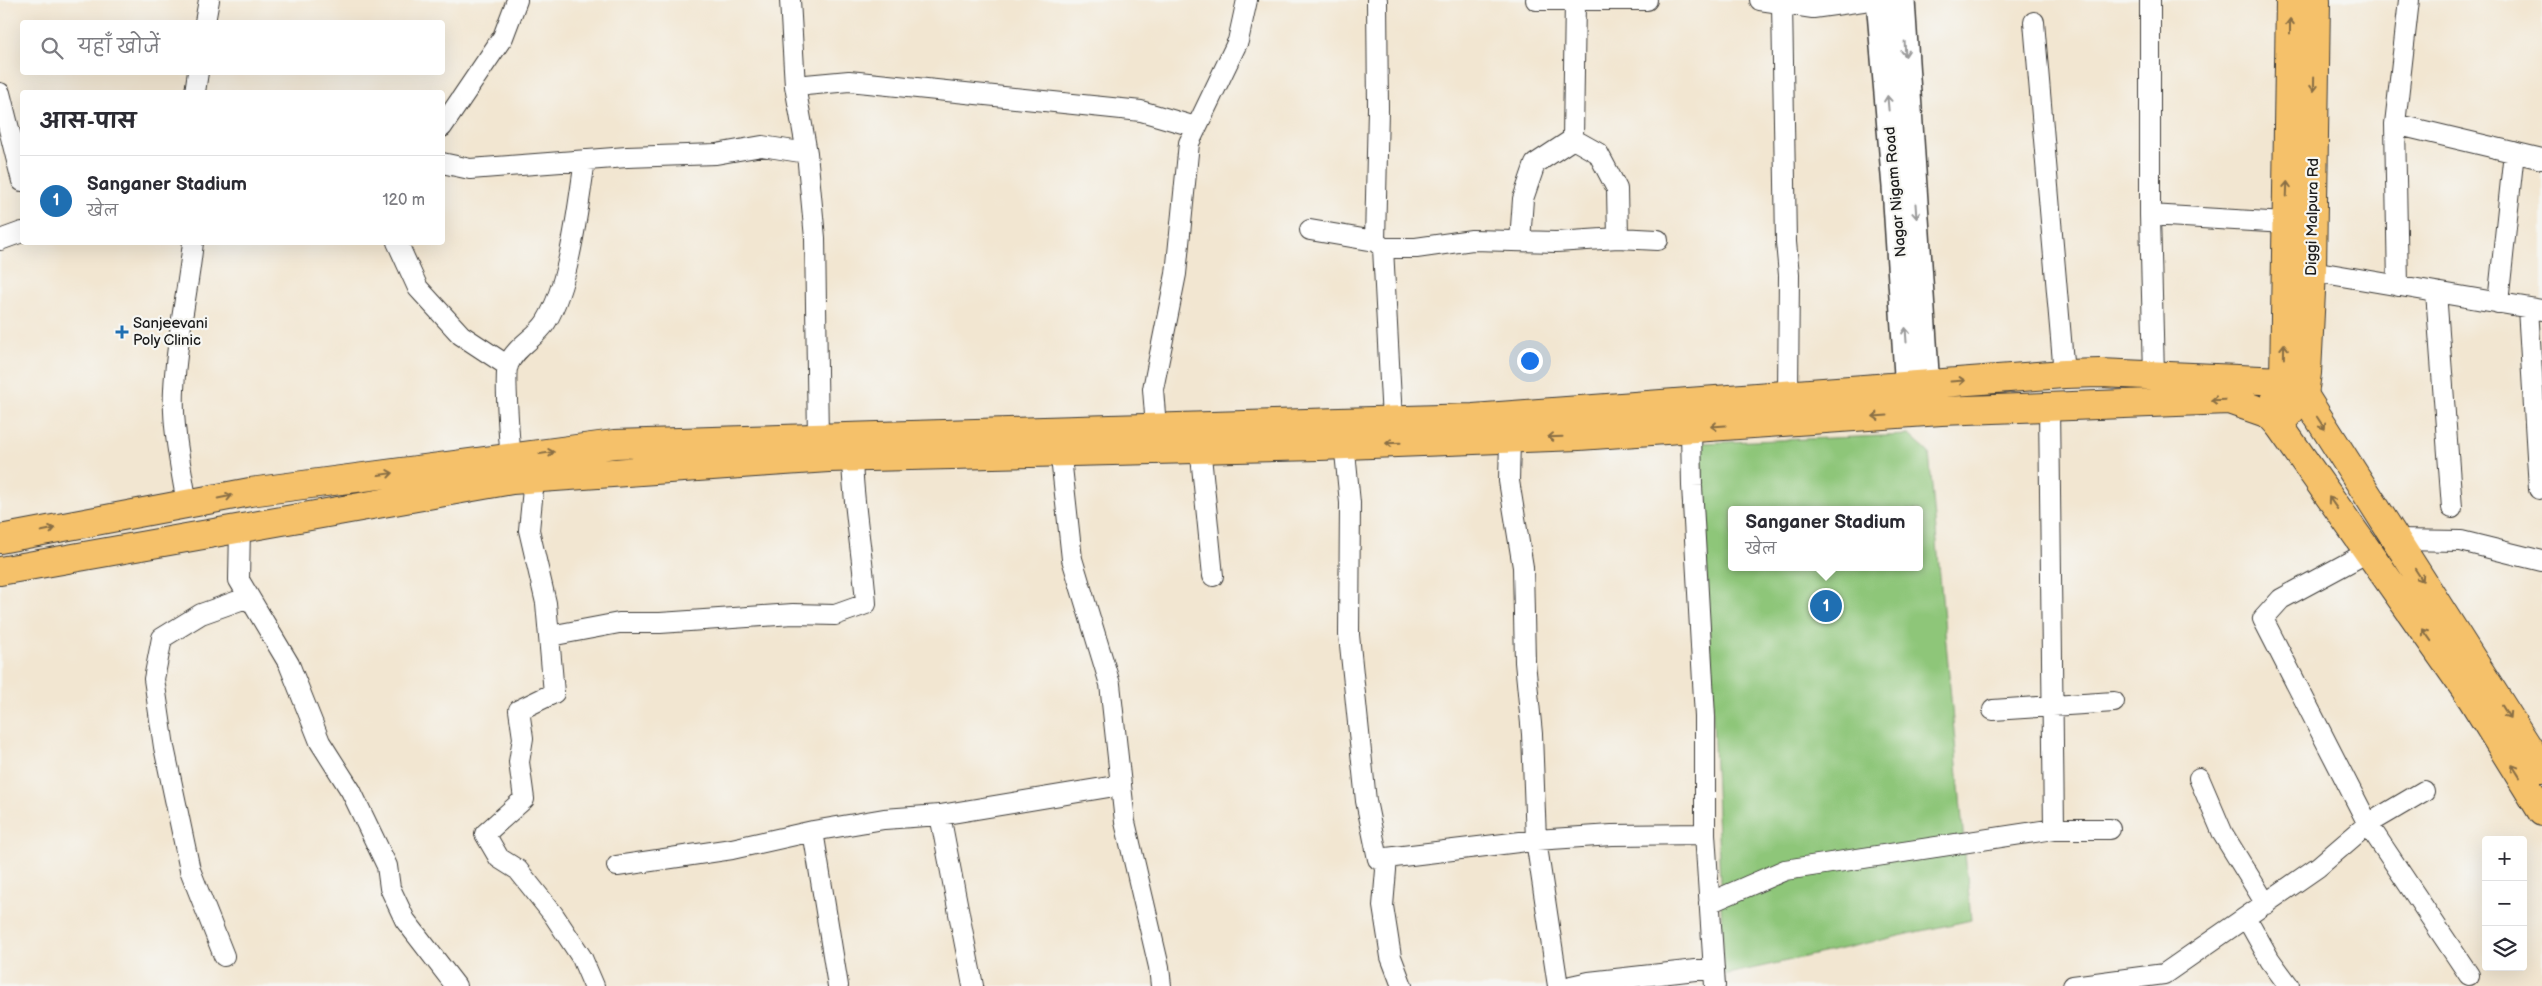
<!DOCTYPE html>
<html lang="hi">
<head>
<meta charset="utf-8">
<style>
  body { margin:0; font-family:"Balsamiq Sans","Playpen Sans Deva",sans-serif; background:#f2f2f3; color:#2b2b33 }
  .controls { position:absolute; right:15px; bottom:15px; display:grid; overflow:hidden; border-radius:5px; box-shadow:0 5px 20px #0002 }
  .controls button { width:45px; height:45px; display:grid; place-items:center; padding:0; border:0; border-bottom:1px solid #e1e1e2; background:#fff; color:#2b2b33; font:25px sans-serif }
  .you { position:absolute; left:1529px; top:360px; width:18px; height:18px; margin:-12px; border:4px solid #fff; border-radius:50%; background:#1a73e8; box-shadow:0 0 0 8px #1a73e833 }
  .badge { display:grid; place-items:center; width:32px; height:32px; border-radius:50%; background:#1f6fb2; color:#fff; font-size:16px; font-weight:700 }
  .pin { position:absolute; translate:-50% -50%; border:2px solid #fff; box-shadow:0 1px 5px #0006 }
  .popup { position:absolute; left:1728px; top:506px; width:195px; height:65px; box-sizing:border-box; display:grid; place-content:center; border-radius:5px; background:#fff; filter:drop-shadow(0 1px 4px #0005); font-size:16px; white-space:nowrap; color:#7c7c81 }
  .popup b { font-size:19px; color:#2b2b33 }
  .popup::after { content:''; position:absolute; left:50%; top:100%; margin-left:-10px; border:10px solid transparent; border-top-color:#fff }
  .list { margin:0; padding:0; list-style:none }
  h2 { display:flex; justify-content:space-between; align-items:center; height:65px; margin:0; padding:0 20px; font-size:21px }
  h2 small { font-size:16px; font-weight:400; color:#7c7c81 }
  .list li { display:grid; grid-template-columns:32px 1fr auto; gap:15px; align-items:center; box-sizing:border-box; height:90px; padding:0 20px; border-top:1px solid #e1e1e2 }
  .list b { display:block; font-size:19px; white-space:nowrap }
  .list p { margin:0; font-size:16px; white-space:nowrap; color:#7c7c81 }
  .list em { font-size:16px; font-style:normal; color:#7c7c81 }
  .icon { flex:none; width:28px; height:28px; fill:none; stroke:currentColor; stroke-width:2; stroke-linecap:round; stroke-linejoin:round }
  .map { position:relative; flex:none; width:2542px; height:986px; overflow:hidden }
  .search { position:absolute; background:#fff; box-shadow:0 5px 20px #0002; left:20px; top:20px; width:425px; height:55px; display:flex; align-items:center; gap:12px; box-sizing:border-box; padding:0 18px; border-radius:5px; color:#7c7c81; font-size:19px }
  .panel { position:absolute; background:#fff; box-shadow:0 5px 20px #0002; left:20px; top:90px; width:425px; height:155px; border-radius:5px }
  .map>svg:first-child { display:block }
  .green { fill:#8ec679; stroke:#55714a; fill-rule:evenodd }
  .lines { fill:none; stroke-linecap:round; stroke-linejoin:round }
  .minor-casing { stroke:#3c3a37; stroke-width:22 }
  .tertiary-casing { stroke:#3c3a37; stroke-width:28 }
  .primary-casing { stroke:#3c3a37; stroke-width:30 }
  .trunk-casing { stroke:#3c3a37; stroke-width:30 }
  .minor { stroke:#fff; stroke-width:20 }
  .tertiary { stroke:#fff; stroke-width:25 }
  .primary { stroke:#f5c16b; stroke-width:28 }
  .trunk { stroke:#f5c16b; stroke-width:28 }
  .oneway { stroke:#886e44 }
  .oneway2 { stroke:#999 }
  .poi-dot { fill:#1f6fb2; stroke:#f6f6f2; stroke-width:2 }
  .labels { text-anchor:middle; stroke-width:4.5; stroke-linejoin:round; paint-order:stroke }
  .street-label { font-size:15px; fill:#1c1c1c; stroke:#f6f6f2 }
  .poi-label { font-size:15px; fill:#1c1c1c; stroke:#f6f6f2; text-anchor:start }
</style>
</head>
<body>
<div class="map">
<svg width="2542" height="986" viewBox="0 0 2542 986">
  <rect width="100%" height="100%" fill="#f6f6f2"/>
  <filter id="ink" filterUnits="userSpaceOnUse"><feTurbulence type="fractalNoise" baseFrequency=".02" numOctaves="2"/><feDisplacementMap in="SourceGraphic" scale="10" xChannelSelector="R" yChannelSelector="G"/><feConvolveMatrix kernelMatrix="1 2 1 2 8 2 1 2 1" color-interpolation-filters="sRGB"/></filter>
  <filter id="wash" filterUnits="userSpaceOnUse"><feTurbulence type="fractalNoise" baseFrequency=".0096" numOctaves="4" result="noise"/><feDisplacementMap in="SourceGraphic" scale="20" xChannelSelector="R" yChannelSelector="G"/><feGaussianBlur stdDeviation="1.12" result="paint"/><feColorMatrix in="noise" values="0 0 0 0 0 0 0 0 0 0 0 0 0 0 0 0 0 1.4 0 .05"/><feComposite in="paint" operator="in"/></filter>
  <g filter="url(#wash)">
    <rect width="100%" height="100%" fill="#f2e6d1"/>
    <path class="green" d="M1909 435 1929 453 1971 920 1724 975 1701 443ZM1732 510H1920V567H1732Z"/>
  </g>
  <g filter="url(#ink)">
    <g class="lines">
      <defs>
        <path id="minor" d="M790 0 795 86 849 81 1141 111 1196 127
          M1377 0 1378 109 1375 241 1383 248 1392 420
          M1536 0H1647
          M1760 0 1813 8 1870 0
          M2150 0V215L2286 223
          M1782 3 1786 242 1789 275 1788 394
          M205 22 209 0
          M2034 22 2064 374
          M795 86 807 153 815 238 818 438
          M195 92 198 72
          M0 93 22 181
          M2395 124 2542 159
          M442 127 503 37 517 0
          M442 163 470 169 627 157 716 154 762 146 807 153
          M2150 215 2154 375
          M1310 230 1375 241
          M1618 238 1658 240
          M0 240 22 232
          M1520 241 1523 199 1535 164 1573 139
          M397 242 418 288 461 335 508 366
          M1383 248H1416L1472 240 1556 242 1618 238 1617 189 1598 153 1573 139 1575 0
          M2312 271 2542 310
          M2398 286 2395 124 2409 0
          M2436 292 2452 508
          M2498 303 2514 152
          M2528 308 2539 489
          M1691 428 1692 486 1705 717V834L1715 986
          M1343 432 1350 503 1349 635 1366 801 1378 859 1536 840 1612 835 1705 834
          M1199 436 1213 576
          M1059 439 1072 559 1110 684 1125 822 1159 967 1161 986
          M1510 439 1509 481 1523 567 1525 662 1532 734 1536 840 1558 986
          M1157 440 1153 389 1176 274 1189 143 1238 41 1247 0
          M511 464C510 448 504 374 508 365 515 347 536 338 546 322 570 283 578 207 585 160
          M534 479 529 530 546 603 554 693 519 710 523 738 519 762 524 799 485 834 499 858 518 870 553 914 582 958 594 986
          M187 504C181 468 172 426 174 390 176 340 188 292 193 242
          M240 527 239 580 289 664 320 742 351 791 387 866 390 888 405 920 456 986
          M2396 540 2461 541 2542 561
          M2368 552 2281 599 2263 619 2368 824 2469 975
          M550 636 619 623H660L793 614 835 615 866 604C863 554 853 507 852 458
          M1993 710 2114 702
          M2199 778 2223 834 2266 904
          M940 815 973 986
          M2054 829H2110
          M813 831 884 819 940 815 1121 785
          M1387 858 1383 906 1391 957 1402 986
          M617 866 732 849 813 831 838 986
          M1709 903 1785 870 2054 829 2049 407
          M2246 917 2270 960 2289 986
          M224 956 190 870 164 747 154 679 162 638 201 614 249 597
          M1571 986 1589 982 1714 968
          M2073 986 2164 974 2318 867 2368 824 2424 791"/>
        <path id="tertiary" d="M1879 0 1895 187 1909 406
          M1902 0 1928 404"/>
        <path id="primary" d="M2269 414 2284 381 2290 0
          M2279 425 2304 395 2307 373 2312 271 2316 0"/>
        <path id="trunk" d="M0 539 250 492 614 444 1473 418 2064 374 2100 373 2284 381 2304 395 2542 769
          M0 571 512 480 828 458 1320 446 1579 436 1941 411 2229 400 2269 414 2279 425 2472 699 2542 812"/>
      </defs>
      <use href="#minor" class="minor-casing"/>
      <use href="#tertiary" class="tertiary-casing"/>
      <use href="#primary" class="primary-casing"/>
      <use href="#trunk" class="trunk-casing"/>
      <use href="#minor" class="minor"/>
      <use href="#tertiary" class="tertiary"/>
      <use href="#primary" class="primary"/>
      <use href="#trunk" class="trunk"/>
    </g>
    <defs><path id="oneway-shaft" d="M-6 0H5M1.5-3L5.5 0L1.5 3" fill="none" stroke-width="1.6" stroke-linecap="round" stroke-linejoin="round" transform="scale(1.25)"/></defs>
    <g class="oneway">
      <use href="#oneway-shaft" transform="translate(2290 26) rotate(-90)"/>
      <use href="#oneway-shaft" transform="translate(2314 84) rotate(91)"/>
      <use href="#oneway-shaft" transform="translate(2287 189) rotate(-88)"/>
      <use href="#oneway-shaft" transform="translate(2284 351) rotate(-89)"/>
      <use href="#oneway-shaft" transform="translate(1958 381) rotate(-4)"/>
      <use href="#oneway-shaft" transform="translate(2218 400) rotate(178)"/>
      <use href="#oneway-shaft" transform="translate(1880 416) rotate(176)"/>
      <use href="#oneway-shaft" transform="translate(2321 423) rotate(57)"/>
      <use href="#oneway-shaft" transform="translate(1718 426) rotate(176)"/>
      <use href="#oneway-shaft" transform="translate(1555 437) rotate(178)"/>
      <use href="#oneway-shaft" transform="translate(1393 443) rotate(178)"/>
      <use href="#oneway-shaft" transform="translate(547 453) rotate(-8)"/>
      <use href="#oneway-shaft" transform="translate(386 474) rotate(-8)"/>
      <use href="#oneway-shaft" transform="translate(225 497) rotate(-11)"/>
      <use href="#oneway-shaft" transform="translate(2333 503) rotate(-125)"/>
      <use href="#oneway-shaft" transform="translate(48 530) rotate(-11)"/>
      <use href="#oneway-shaft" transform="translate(2419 575) rotate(57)"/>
      <use href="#oneway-shaft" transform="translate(2427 635) rotate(-125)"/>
      <use href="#oneway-shaft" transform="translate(2506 712) rotate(58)"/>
      <use href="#oneway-shaft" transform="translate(2516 771) rotate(-122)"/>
    </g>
    <g class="oneway2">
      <use href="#oneway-shaft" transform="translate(1905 49) rotate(87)"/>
      <use href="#oneway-shaft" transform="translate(1888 103) rotate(-95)"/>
      <use href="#oneway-shaft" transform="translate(1916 211) rotate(86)"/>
      <use href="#oneway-shaft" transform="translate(1906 335) rotate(-94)"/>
    </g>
  </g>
  <path class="poi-dot" d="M119.5 324.5h5v5h5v5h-5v5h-5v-5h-5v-5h5z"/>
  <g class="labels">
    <g class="street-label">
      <text transform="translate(1895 192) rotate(-95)" y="5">Nagar Nigam Road</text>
      <text transform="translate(2312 217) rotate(-89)" y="5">Diggi Malpura Rd</text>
    </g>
    <g class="poi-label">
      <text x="133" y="328">Sanjeevani<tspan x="133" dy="17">Poly Clinic</tspan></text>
    </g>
  </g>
</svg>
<div class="controls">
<button>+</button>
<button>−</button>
<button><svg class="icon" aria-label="layers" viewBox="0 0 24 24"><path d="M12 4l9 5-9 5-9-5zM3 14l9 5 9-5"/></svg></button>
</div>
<div class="you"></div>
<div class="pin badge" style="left:1826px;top:606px">1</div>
<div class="popup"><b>Sanganer Stadium</b>खेल</div>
<div class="search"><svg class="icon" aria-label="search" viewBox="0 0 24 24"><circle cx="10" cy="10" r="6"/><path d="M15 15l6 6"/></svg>यहाँ खोजें</div>
<section class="panel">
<h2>आस-पास<small></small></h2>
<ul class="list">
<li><span class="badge">1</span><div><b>Sanganer Stadium</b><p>खेल</p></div><em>120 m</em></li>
</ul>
</section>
</div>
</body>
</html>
